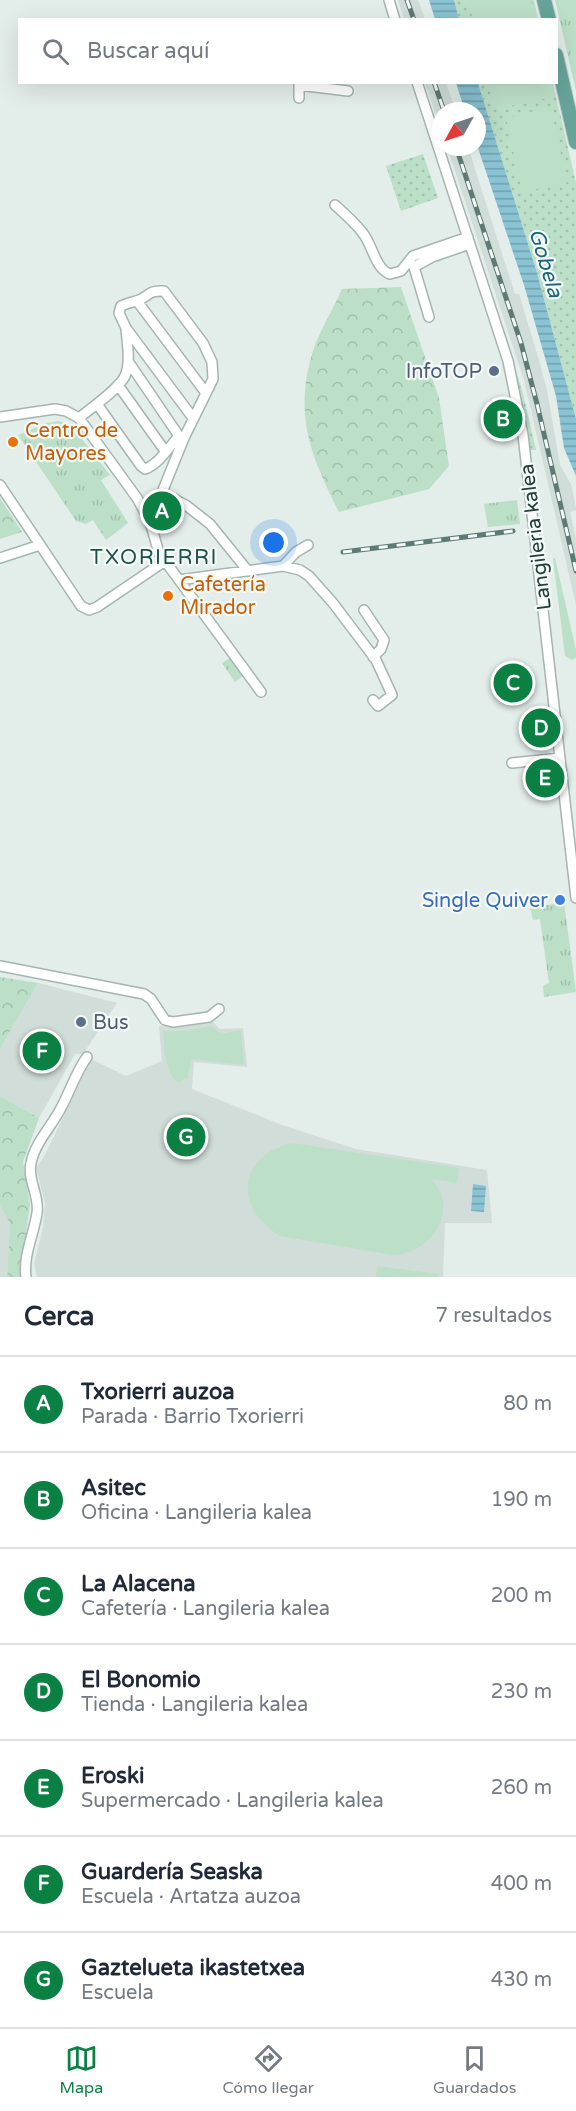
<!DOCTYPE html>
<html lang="es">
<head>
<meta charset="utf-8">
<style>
  body { margin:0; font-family:"Varela Round",sans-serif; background:#f6f6f7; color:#1f2937 }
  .compass { position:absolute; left:432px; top:102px; width:54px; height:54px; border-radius:50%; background:#fff; box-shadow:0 6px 24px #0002; rotate:230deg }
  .you { position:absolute; left:274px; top:543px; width:21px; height:21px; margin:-15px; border:4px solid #fff; border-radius:50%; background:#1a73e8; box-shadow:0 0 0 9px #1a73e833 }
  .badge { display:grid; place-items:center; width:39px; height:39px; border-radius:50%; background:#0b8043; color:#fff; font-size:20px; font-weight:700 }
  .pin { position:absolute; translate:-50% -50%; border:3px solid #fff; box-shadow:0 2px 6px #0006 }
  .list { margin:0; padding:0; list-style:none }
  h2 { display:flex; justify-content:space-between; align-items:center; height:78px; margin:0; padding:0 24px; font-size:26px }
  h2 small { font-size:20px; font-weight:400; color:#747a83 }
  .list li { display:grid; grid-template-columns:39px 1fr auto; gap:18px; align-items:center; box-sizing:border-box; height:96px; padding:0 24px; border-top:2px solid #e0e1e3 }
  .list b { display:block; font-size:22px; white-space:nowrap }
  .list p { margin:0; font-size:20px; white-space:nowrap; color:#747a83 }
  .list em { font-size:20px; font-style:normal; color:#747a83 }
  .icon { flex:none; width:33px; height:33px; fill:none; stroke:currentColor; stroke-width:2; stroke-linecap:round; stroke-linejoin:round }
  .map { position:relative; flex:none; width:576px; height:1277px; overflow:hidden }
  .search { position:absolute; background:#fff; box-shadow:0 6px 24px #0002; left:18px; right:18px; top:18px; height:66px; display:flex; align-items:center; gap:15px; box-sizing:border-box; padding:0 21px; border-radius:0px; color:#747a83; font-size:22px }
  .sheet { height:750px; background:#fff }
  nav { display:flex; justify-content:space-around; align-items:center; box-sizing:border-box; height:84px; border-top:2px solid #e0e1e3; background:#fff; font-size:16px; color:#747a83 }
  nav a { display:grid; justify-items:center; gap:3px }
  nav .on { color:#0b8043 }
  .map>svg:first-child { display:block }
  .built { fill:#d1ddd8 }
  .grass { fill:url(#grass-dots) }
  .forest { fill:url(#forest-crowns) }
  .park { fill:url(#park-tufts) }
  .garden { fill:#bcdfc7 }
  .water { fill:url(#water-rules) }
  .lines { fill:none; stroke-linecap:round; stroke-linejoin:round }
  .street-casing { stroke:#a5b5b1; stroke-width:12 }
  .primary-casing { stroke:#c1c9c8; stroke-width:16 }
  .street { stroke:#fff; stroke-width:9 }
  .primary { stroke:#67a398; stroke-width:14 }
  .rail-casing { stroke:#5d7a74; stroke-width:5 }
  .rail { stroke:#f4f9f7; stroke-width:3; stroke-dasharray:9; stroke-linecap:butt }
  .service-dot { fill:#5c6f8a; stroke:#f4f9f7; stroke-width:2 }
  .food-dot { fill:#e8710a; stroke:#f4f9f7; stroke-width:2 }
  .shop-dot { fill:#3f7fe0; stroke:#f4f9f7; stroke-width:2 }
  .labels { text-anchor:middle; stroke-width:4.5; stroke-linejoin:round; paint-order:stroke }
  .service-label { font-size:20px; fill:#4e5e75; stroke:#f4f9f7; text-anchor:end }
  .food-label { font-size:20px; fill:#c56008; stroke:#f4f9f7; text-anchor:start }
  .street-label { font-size:20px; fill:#223f39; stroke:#f4f9f7 }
  .shop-label { font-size:20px; fill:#366cbe; stroke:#f4f9f7; text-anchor:end }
  .water-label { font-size:21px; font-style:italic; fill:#1b667c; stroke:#f4f9f7 }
  .neighbourhood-label { font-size:21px; letter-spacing:1.5px; fill:#1d5248; stroke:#f4f9f7 }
</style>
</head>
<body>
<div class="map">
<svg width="576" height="1277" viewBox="0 0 576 1277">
  <defs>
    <pattern id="grass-dots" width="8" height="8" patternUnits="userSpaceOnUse" patternTransform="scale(1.5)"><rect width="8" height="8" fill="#bcdfc7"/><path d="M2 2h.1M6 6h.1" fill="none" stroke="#a1c0ac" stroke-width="1.8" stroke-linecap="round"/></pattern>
    <pattern id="forest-crowns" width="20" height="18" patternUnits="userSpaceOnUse" patternTransform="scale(1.5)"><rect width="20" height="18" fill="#bcdfc7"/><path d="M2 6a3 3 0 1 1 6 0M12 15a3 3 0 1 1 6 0" fill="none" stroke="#a1c0ac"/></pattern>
    <pattern id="park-tufts" width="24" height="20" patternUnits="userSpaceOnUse" patternTransform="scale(1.5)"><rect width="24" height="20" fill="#bcdfc7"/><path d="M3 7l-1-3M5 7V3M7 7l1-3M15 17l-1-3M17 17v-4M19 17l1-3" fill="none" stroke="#a1c0ac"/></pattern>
    <pattern id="water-rules" width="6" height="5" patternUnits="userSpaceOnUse" patternTransform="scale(1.5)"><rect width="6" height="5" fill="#8ac3d3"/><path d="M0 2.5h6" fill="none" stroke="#70a0ac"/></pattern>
  </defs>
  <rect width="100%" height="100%" fill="#e3ede9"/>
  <path class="built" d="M398 0H418L425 19H404Z
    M425 83H446L456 111H441V130Z
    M447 147H468L515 294H519L539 360 547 390 560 465 571 484 576 508V510L570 512 576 539V605L524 380Z
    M38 983 117 1003 83 1054H75L39 1118 0 1096V1049Z
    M212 1021 220 1029 243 1028 247 1067 194 1062 192 1089 282 1125 356 1149 487 1170 492 1223H445L443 1277H37L34 1264 43 1227 45 1203 36 1168 45 1155 91 1059 126 1076 162 1061 159 1026 183 1027Z
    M0 1206 10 1223 7 1277H0Z"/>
  <path class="grass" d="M454 0H534L538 19H459Z
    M478 83H553L576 183V419L537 273Z
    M423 154 438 198 401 211 386 166Z
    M512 358 522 390 536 450H529Z"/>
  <path class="forest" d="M401 287 439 398 449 466 429 489 339 512C313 460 295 421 310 361 316 336 332 312 342 289Z
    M0 498 22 532 0 539Z
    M0 977 38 983 0 1049Z
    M0 1096 39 1118 23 1162 30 1204 26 1234 20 1264 21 1277H7L10 1223 0 1206Z"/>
  <path class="park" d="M555 0H576V91Z
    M59 421 71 425 110 475 101 480 128 523 106 540 93 520 86 524 76 521 18 435 47 423Z
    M517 500 520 524 488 527 484 504Z
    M231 657 244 675 235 682 222 663Z
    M564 903 576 992 544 997 543 986 549 983 540 919 533 920 530 907Z"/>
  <path class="garden" d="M468 0H531L536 19H473Z
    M488 83H550L554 97 494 109Z
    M551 107 567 183 522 192 506 118Z
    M553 558H555L576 650V658L572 660 565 656Z
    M211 1026 221 1034 241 1030 244 1065 191 1059 188 1077 178 1083C164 1069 165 1050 163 1031H187Z
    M292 1143 459 1168 457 1183 432 1179C434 1183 438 1187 440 1191 453 1223 424 1255 392 1255L280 1236C233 1208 238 1155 292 1143Z
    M377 1266 438 1274V1277H376Z"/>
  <path class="water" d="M429 0H454L459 19H435Z
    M456 83H478L537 273 576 419V476L564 448 556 396 524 285 477 145V111H465Z
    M473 1184 486 1186 484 1212 471 1211Z"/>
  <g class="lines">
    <defs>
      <path id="street" d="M389 0 395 20
        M417 82 508 361 523 435 576 898
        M299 98V85L348 91
        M335 205C345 214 354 222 362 232 373 245 375 269 390 274L401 271 413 256 468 237
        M137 301 206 393
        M429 317 414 267 432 257 470 244
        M128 361 179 436 184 438
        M118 385 165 451
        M97 404 141 466 145 469C159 464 169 447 179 436
        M0 417 55 409 66 411 79 418 137 498 150 522 159 553 179 580 283 566 300 570 309 576 333 603 376 660 392 695 378 706 373 700
        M79 418C91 408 118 390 125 376 131 362 127 343 126 328
        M0 485 81 606 89 610 97 607 165 561
        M163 493 187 506 210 524 248 571
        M150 522 184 438 213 379 212 362 203 343 164 291C146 290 149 298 136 301 130 303 127 303 121 306L119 313 126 328 193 418
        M0 558 40 545
        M283 566 296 552 308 545
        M179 580 261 692
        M364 610 384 640 381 649 373 657
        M512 763 560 758
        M0 966 144 994 151 999 165 1020 173 1022 209 1017 219 1009
        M26 1277C23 1255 34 1234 37 1213 40 1196 27 1180 31 1163 35 1142 53 1125 62 1106 71 1089 76 1072 87 1057"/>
      <path id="primary" d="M544 0 549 20
        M556 55 576 142"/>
    </defs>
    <use href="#street" class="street-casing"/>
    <use href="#primary" class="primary-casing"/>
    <use href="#street" class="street"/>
    <use href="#primary" class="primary"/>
    <defs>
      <path id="rail" d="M407 0 414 20
        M434 82 444 111
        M456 147 521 343 537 404 576 571
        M343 552 513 531"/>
    </defs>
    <use href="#rail" class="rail-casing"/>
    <use href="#rail" class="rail"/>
  </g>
  <g class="service-dot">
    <circle cx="494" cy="371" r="6"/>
    <circle cx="81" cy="1022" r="6"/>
  </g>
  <g class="food-dot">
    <circle cx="13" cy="442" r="6"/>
    <circle cx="168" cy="596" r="6"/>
  </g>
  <circle class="shop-dot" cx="560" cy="900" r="6"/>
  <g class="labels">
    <g class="service-label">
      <text x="482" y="378">InfoTOP</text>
      <text x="93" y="1029" text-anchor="start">Bus</text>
    </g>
    <g class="food-label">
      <text x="25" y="437">Centro de<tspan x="25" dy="23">Mayores</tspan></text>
      <text x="180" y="591">Cafetería<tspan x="180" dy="23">Mirador</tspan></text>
    </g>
    <g class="street-label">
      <text transform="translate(535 537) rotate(-97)" y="7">Langileria kalea</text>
    </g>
    <g class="shop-label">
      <text x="548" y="907">Single Quiver</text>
    </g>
    <g class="water-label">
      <text transform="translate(546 263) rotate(73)" y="7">Gobela</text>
    </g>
    <g class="neighbourhood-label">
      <text x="154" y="564">TXORIERRI</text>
    </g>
  </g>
</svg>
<svg class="compass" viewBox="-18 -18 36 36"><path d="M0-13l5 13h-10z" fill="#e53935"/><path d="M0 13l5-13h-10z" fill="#747a83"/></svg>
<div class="you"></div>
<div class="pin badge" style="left:162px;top:511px">A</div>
<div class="pin badge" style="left:503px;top:419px">B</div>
<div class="pin badge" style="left:513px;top:683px">C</div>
<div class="pin badge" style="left:541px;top:728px">D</div>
<div class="pin badge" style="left:545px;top:778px">E</div>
<div class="pin badge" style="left:42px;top:1051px">F</div>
<div class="pin badge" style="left:186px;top:1137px">G</div>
<div class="search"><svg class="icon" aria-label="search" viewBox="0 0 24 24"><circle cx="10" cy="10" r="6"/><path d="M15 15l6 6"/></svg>Buscar aquí</div>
</div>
<section class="sheet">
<h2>Cerca<small>7 resultados</small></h2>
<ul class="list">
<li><span class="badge">A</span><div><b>Txorierri auzoa</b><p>Parada · Barrio Txorierri</p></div><em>80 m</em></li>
<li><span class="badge">B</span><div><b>Asitec</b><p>Oficina · Langileria kalea</p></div><em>190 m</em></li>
<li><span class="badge">C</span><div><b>La Alacena</b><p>Cafetería · Langileria kalea</p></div><em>200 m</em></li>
<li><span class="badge">D</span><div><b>El Bonomio</b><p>Tienda · Langileria kalea</p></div><em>230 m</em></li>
<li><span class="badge">E</span><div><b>Eroski</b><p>Supermercado · Langileria kalea</p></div><em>260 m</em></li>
<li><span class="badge">F</span><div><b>Guardería Seaska</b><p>Escuela · Artatza auzoa</p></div><em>400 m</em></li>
<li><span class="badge">G</span><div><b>Gaztelueta ikastetxea</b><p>Escuela</p></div><em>430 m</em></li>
</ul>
</section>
<nav>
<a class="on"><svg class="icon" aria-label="map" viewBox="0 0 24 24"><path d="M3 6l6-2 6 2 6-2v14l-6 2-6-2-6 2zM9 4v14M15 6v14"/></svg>Mapa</a>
<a><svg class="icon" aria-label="directions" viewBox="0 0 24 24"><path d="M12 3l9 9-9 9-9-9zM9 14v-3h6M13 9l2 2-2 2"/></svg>Cómo llegar</a>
<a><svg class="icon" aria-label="saved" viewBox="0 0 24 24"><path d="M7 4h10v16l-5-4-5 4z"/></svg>Guardados</a>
</nav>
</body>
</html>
